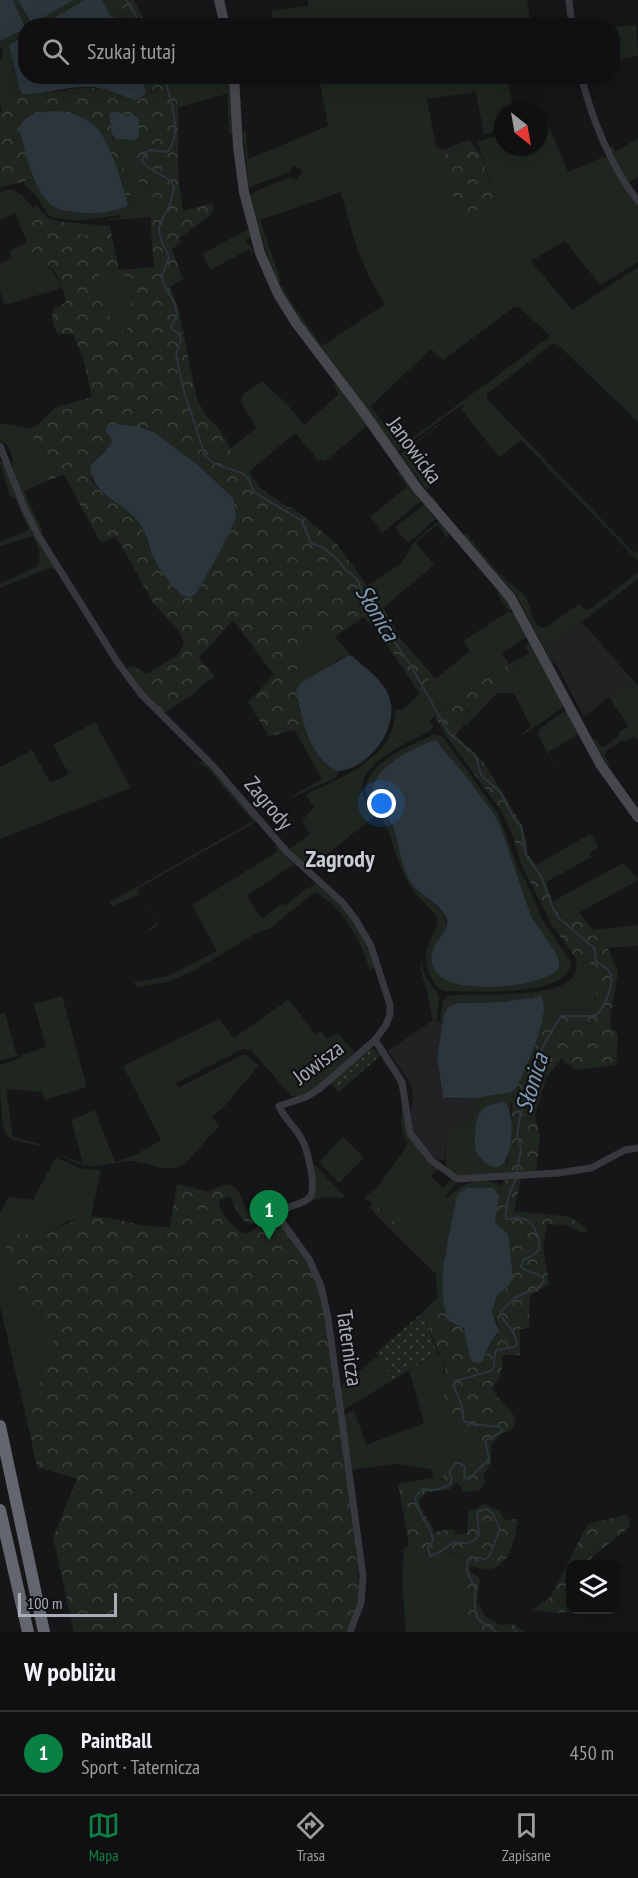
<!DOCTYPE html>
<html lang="pl">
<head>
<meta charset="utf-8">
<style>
  body { margin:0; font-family:"PT Sans Narrow",sans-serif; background:#19191b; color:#f1f3f6 }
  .controls { position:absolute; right:18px; bottom:18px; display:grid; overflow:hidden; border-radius:12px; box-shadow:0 3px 15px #0003 }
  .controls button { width:54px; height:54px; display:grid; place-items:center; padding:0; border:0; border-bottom:2px solid #303032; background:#101012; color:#f1f3f6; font:30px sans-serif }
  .compass { position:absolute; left:494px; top:102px; width:54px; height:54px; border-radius:50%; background:#101012; box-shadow:0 3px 15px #0003; rotate:149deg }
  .scale { position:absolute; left:18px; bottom:15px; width:99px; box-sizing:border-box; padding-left:6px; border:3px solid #a8adb8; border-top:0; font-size:16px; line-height:21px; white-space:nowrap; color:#a8adb8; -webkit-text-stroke:4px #111113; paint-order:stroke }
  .you { position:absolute; left:382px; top:804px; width:21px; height:21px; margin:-15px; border:4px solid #fff; border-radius:50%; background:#1a73e8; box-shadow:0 0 0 9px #1a73e833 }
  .badge { display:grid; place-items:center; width:39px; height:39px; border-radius:50%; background:#0b8043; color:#fff; font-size:20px; font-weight:700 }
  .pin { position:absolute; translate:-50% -50px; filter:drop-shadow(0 2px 3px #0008) }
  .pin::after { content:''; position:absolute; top:32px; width:21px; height:18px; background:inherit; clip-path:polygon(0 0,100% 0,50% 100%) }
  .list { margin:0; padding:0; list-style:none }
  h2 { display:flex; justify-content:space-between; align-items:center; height:78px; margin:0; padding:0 24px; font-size:26px }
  h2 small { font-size:20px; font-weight:400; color:#9c9d9f }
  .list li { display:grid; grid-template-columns:39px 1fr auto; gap:18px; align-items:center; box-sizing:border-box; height:84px; padding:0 24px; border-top:2px solid #303032 }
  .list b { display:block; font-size:22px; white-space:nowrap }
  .list p { margin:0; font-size:20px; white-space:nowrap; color:#9c9d9f }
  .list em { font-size:20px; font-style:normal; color:#9c9d9f }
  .icon { flex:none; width:33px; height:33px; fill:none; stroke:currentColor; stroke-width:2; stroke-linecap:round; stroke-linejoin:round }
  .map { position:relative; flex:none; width:638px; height:1632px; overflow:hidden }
  .search { position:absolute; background:#101012; box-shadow:0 3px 15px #0003; left:18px; right:18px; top:18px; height:66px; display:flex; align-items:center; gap:15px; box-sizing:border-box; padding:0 21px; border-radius:24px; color:#9c9d9f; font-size:22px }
  .sheet { height:162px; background:#101012 }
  nav { display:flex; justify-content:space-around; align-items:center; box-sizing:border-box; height:84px; border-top:2px solid #303032; background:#101012; font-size:16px; color:#9c9d9f }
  nav a { display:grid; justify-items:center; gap:3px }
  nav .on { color:#0b8043 }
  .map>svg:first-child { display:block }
  .built { fill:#222225 }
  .grass { fill:#1e261f; fill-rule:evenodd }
  .forest { fill:url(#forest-crowns); fill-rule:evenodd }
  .park { fill:url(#park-dots) }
  .water { fill:#2c353c }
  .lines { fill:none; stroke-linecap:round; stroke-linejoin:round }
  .stream { stroke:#2c353c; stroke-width:2 }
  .street { stroke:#37383d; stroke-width:7 }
  .secondary { stroke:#45474d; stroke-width:10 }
  .highway { stroke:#63666e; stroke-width:12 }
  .labels { text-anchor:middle; stroke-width:4.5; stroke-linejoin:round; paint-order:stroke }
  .street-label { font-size:22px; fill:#a8adb8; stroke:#111113 }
  .water-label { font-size:24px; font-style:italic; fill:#7f9bb3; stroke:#111113 }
  .neighbourhood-label { font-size:24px; font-weight:bold; fill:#c9ccd4; stroke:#111113 }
</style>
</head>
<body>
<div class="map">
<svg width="638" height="1632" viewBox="0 0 638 1632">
  <defs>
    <pattern id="forest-crowns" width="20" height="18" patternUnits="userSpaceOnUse" patternTransform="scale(1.5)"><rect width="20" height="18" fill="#1e261f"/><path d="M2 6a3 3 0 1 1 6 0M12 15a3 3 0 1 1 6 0" fill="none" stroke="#3c433d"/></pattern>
    <pattern id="park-dots" width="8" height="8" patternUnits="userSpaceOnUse" patternTransform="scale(1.5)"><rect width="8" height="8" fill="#1e261f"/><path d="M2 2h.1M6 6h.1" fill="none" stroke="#3c433d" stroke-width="1.8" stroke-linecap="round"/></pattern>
  </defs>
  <rect width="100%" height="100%" fill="#161618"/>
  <path class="built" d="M582 622 632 679 584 717 547 646Z
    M433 1020 443 1022 437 1057 442 1095 446 1099 476 1098 472 1120 445 1130V1160L435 1159 413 1135 410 1116 413 1094 410 1083 388 1051Z"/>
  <path class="grass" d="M13 0H18L29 22 33 23 74 0H85L41 25 26 26 25 35 9 45 20 90 22 94 0 92V59L1 62 3 47 0 48V41L23 30 25 27Z
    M308 0H527L531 25H273L271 11 308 6Z
    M636 25 638 56 613 61V27Z
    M170 77H231L232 133 229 134 227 94 179 107Z
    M319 77H507L514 111H503V129L484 135H481L484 134 476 92 427 99 436 146 442 150 470 140 472 144 446 153 495 199 478 142 503 133V147H539V119L545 117 568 172 603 157H609L624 187 638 205V262L600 285 565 241 531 261 572 310 638 267V422L556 343 552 344 487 394V399L634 553 638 551V561L522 441H519L499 457 462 410 464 407 463 404 398 451 301 322 280 287 282 285 291 302 322 346 385 304C361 268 352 234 341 192L260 220 281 282H278C266 254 257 225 250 196L258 190 291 177 297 180 303 170 294 166 290 172 249 187 243 132 246 130 248 159 328 126ZM514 307H519L549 335 548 338 403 445 398 444 371 406 431 349 443 360Z
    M112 134 116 139 135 140 139 137 130 149C131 157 131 166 134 173 141 190 163 188 151 217L100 221 121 217V215C97 218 71 225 48 215L36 196 23 184 34 179C56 224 85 213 126 207L132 204 126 172 114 144Z
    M638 138V177L627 184 610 148 612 145 615 152Z
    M11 189 22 195 33 208 37 205 40 209 34 212 30 242 38 261C52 268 56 274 62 288L9 304 3 303 0 291V264L12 258 9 251 27 243 15 213 0 220V192Z
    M64 222 110 226 111 232C96 238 74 237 64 222Z
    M250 228 252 237 246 240V243L251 246 253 253 252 255 249 249 211 270 202 254Z
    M119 270 120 274 132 278 136 285 130 305V323L125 333 113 329 99 272Z
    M262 381 288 405 304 425 339 394 333 385H338L367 424V426L325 461 321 459 319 461 295 433 249 472 230 457 231 448 256 428 242 404 241 398 245 393Z
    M0 423 29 428 49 480 24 491 43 532 41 533 27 507 12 468 13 460 8 446 0 440Z
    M439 424H441L409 448 434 483 427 490 439 504 438 505 400 454Z
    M4 461 33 529 31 534H34L55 568 54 570 51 567 0 588V584L38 566C42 555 38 546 33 536L0 546V542L29 530 15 498 10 496 0 464V462Z
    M397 472H399L421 501 382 533 370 517 407 487Z
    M424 504 436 519 408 543 395 528Z
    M440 522 449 532 448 539 439 526 436 525 416 543 434 565 383 608 367 586 399 565 411 548 410 546 436 523Z
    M466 533C479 549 492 566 506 580 513 587 522 590 527 599 532 610 531 627 545 628L579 604 584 609 589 610 638 572V579L582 622 547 646 555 663H552L517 596 464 535Z
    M503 592 512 606 509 611 511 613 515 612 527 637 502 653 509 664 473 684 450 700 430 721 433 726 430 731C410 742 359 762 362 791 363 800 371 808 374 817L308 869 290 852V849L310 834 302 821 314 807 306 794C342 778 397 756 395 710L403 709 428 686V670L435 679 470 651 463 641 509 611 497 593Z
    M335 637 352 656H347L341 658 296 689 290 675 297 669 304 648 319 639Z
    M528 643 530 644 563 705 561 709 523 735 521 734 531 727 514 693H497L466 726 461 720C470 708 508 668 522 667L533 651 528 653 525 646Z
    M632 679 638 686V740L635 736 625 742 623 740 606 751 605 756 610 765H607L592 740 596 739 600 746 604 747 620 735 618 733 628 726 609 697Z
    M567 711 579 733 576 736 548 752 563 782 537 733 540 728 563 712Z
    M95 722 131 788 0 839V767L32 750 51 783 69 774 53 745Z
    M305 728C313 745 318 764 338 771L337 777 289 799V798L322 779 295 731Z
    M434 734 443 737 498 813 517 866 526 881 542 919 571 962C570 999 471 991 445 991 437 988 433 983 430 975 417 945 441 930 437 918 434 912 416 895 410 886 398 868 395 846 386 826 381 813 369 804 365 790 370 759 409 747 434 734ZM430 741 440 744 492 811 500 825 531 916 555 951 535 980 478 987 447 926 444 914 412 883 406 872 393 828 388 816 375 798 374 782 390 763Z
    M203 761 256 820 249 826 137 889 157 923 156 927 145 933 156 923 140 894 112 907 110 902 253 821 206 767 197 763Z
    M590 834 598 845 596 849 590 853 592 857 546 882 536 865Z
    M277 845 295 866 294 868 291 866 247 896 262 919 282 903 285 906 306 889 317 884C348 908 362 930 375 967L370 970C360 939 344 908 315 892L269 929 258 932 197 969 167 982 136 987 134 982 168 976 217 951 192 905 278 851 274 846Z
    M623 863 636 877H638V880L564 921 552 902Z
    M638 925V946L608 948 592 930Z
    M575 957 591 964C598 976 602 1004 583 1009 578 1011 571 1009 565 1010 557 1011 551 1016 543 1018L544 1009 533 999 526 998 504 1002 457 1003 448 1007 443 1022 440 1021 443 1001 448 996C472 990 591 1007 575 957Z
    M421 962 425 975 439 996 437 1020H433C430 1010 429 1001 427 991 424 980 420 973 421 962Z
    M62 996 87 1087 45 1100 42 1092 6 1089 13 1137 41 1144 40 1146C30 1143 15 1143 7 1136 0 1127 0 1080 0 1065L21 1058V1055L46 1047 34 1004Z
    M289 999 316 1035 321 1031 327 1039 338 1033 355 1053C339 1063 313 1103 291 1096L251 1050 243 1049 176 1083 178 1088 244 1054 250 1057 258 1066 224 1107 212 1116 219 1126 185 1164C165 1175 150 1162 130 1161 115 1161 102 1168 88 1166 78 1165 70 1160 61 1156V1155L83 1163 71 1120 95 1110 115 1162 137 1154 161 1140 123 1066 219 1019 234 1038Z
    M5 1013 17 1056 0 1061V1014Z
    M384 1060 402 1087 405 1123 438 1169 431 1176 443 1188 451 1180 456 1183 445 1197 447 1198C462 1183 481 1174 502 1186L499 1195 496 1191 453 1220 444 1257V1292L437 1298 436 1274 412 1251 413 1242 385 1211 364 1198 378 1186 408 1144C398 1127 403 1119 402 1101 401 1087 392 1071 383 1061Z
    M513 1092 510 1112 508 1106 494 1166 502 1164 507 1160 505 1175C487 1176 456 1185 446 1165L445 1130 472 1120 476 1098Z
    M343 1137 364 1158 339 1183 319 1162Z
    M56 1157 79 1168 101 1170 91 1216 68 1221 56 1229 42 1234H16L12 1255 14 1264 12 1276 21 1295 52 1332 54 1348 44 1357 38 1391 25 1412 0 1306V1214L8 1197 33 1200Z
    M315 1165 346 1198 326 1197 306 1202 312 1198V1166Z
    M437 1353C445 1364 444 1373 443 1385L481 1432 478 1439 479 1457C473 1465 466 1464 458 1459 452 1468 445 1482 434 1483L431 1469 397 1464 351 1470 342 1417 354 1410 366 1445 424 1423 409 1371Z
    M379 1357 393 1380 342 1411 339 1388 375 1358Z
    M409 1545 415 1549 419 1557 459 1553 462 1560V1572L467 1592 468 1615 472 1622V1632H406L402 1582 404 1548Z"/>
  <path class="forest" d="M102 0H134L147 25H116Z
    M141 77H170C183 109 177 131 178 164 178 180 181 196 183 211L212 203 214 209 210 216 180 237V243L172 249 183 279 170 287 178 307 197 399 206 416 219 429 231 448 230 457 249 472 259 487 287 507H292L337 544 383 608 400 638 428 670V686L420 694 378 631 363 617 335 637 319 639 304 648 297 669 290 675 296 689 299 710 305 728 269 736 248 702 274 675 233 620 199 658 215 676 198 689 199 690 164 713 144 692 126 669 133 666 147 674 178 655 184 643 179 631 154 604 116 536 101 543 64 475 49 480 29 428 36 426 56 407 92 397 83 358 73 334H58C52 326 52 318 53 309L66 302C63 291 61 276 51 268 45 263 36 263 33 254 27 241 32 225 34 212L40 209 49 219 64 222C74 237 96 238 111 232L119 270 154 267C153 252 151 236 151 220 151 212 155 206 153 197 151 187 145 187 138 181 131 173 130 159 130 149L139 137 136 116H129L114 111 109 114 114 144 126 172 132 204 128 205 121 178 97 128C85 125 50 112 40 113 29 113 21 120 19 130L34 179C22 183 12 183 0 188V113L2 110 0 104V92C11 93 22 95 33 94 70 93 89 79 125 97L145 86ZM118 270 119 274 132 278 136 285 130 305V323L125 333 113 328 99 273ZM154 432 197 464 234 499 236 518 218 556 196 593C183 582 165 570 154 556 146 548 146 530 136 519 122 503 101 497 91 478L105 451 110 446 112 440 110 436Z
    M472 144 481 155 495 199 492 204 466 215 461 213C452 194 444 177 442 157L446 153Z
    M533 651 536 658 534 662 512 670 510 675 468 710 461 719 464 725 455 735 483 761 522 825 527 843V854L540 869 546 882 553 905 564 921 579 913 608 948 618 972 610 1018 611 1028 616 1031 618 1038 616 1065 576 1070 561 1059 546 1078 535 1115 540 1137 536 1173 505 1175 509 1156 513 1092 522 1077 543 1018C550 1017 554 1013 561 1011 568 1008 578 1012 585 1009 602 1001 598 976 591 964L575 957 552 925 521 864 512 833 500 809 449 740 435 717 450 700 473 684Z
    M521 1178 514 1211 570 1217 588 1230 584 1233 565 1225 547 1224 543 1249 549 1284 530 1296 529 1328 520 1329V1355H503L501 1375 492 1389C499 1401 510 1407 516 1420L511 1430 503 1433 491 1445V1462L483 1476 485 1484 480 1490 464 1492 457 1482 449 1490 427 1492 419 1501C421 1513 431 1520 434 1532L453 1529 458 1535 467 1533 468 1512 485 1504 499 1511 505 1520 518 1519C515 1536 512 1565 490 1569 484 1570 476 1567 471 1566L469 1570 480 1579 477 1602 486 1617 500 1625 513 1624 524 1632H472V1622L468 1615 467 1592 462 1572V1560L459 1553C447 1550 435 1564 424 1560 417 1558 415 1549 409 1545L398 1484 432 1478 434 1483 443 1480V1471L452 1460C463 1459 470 1468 479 1457L478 1439 481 1432 479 1428 471 1430 459 1425 447 1410 442 1385 445 1369 423 1312 444 1292 448 1318 452 1324 460 1326 466 1333 472 1362 485 1358 491 1341 498 1334 499 1326 492 1312 497 1295 510 1286 505 1231C504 1230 497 1227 496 1226 490 1218 501 1189 504 1180Z
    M177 1184 209 1192C246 1168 237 1210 254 1217 255 1217 262 1218 263 1218 243 1234 239 1212 230 1196L219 1200C219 1214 232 1226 244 1233H249L272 1216 278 1217 302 1250 322 1295 350 1493 358 1575 360 1603 349 1632H74L53 1537 77 1479 37 1467 25 1412 38 1391 44 1357 54 1348 52 1333 21 1295 12 1276 14 1264 12 1255 4 1245C12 1229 25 1235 40 1234 58 1232 68 1219 88 1217 105 1215 126 1222 142 1225 151 1227 161 1227 170 1227Z
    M373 1203 385 1211 413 1242 412 1251 378 1217 370 1207Z
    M627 1514 631 1526 592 1557 593 1564H570V1610H595L556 1613 533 1610 550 1597 588 1524Z"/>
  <path class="park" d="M372 1048 381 1055 339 1092 330 1082Z
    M423 1312 437 1353 393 1380 376 1353Z"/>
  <path class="water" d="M0 0H13L25 27 23 30 0 41Z
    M18 0H74L34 23 30 22Z
    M85 0H102L116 25H41Z
    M25 35 26 76 141 77 146 92 142 97 134 100C119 95 106 87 89 87 67 86 45 95 22 94L20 90 9 45Z
    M57 111C71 113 85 116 96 127 110 142 123 184 128 205L126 207C109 212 94 215 75 212 69 211 62 211 57 208 34 198 26 152 19 130 23 112 42 112 57 111Z
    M114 111 129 116H136L139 119V137L135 140 116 139 112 134 109 114Z
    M113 424 136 426 154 432 197 464 234 499 236 518 218 556 196 593 191 597 182 596C171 583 158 570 152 554 147 541 145 527 134 517 116 499 94 495 90 467 96 458 109 451 112 440L106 431 107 428Z
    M347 656H352C364 667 382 679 388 694 402 725 370 769 338 771 310 761 300 715 296 689L302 682Z
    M436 740 468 779 492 811 500 825 531 916 555 951 559 961V968C546 988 453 995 438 974 418 949 451 935 447 920 443 905 421 896 412 884 400 867 400 846 393 827 388 814 377 804 372 792 376 764 409 752 430 741Z
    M540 995C543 1000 544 1003 544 1009 544 1024 523 1081 513 1092L476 1098H443L437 1057 444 1015 448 1007 457 1003 504 1002 526 998 533 999Z
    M502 1102 506 1103C518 1120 512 1200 476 1152 474 1141 474 1116 483 1109 488 1105 496 1104 502 1102Z
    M467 1188H493L499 1195 495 1223 508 1234 513 1279 509 1286 497 1295 492 1312 499 1331 491 1341 483 1361 479 1363 472 1362 470 1358 464 1329 449 1321C433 1282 450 1238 456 1199L459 1193Z"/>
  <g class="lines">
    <path class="stream" d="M126 0 136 15 137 26
      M163 76C171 95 183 137 167 152L150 150 145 153 142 161C151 175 168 173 174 187L170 205 160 223 159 231 161 240 169 257 162 276 163 283 175 304 177 315 171 327 173 330 180 334 181 341 176 354 183 388 205 456 215 464 242 473 248 478 254 492 302 521 311 543 324 548 337 559 346 570 357 579 367 606 388 622 394 641 410 664 449 733 476 756 481 775 501 793 513 817 521 826 526 855 541 876 553 908 559 918 594 948 596 961C600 965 605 967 608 970 617 980 605 1004 599 1013L592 1016H561L543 1046 520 1116 517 1136 521 1149 517 1172
      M496 1632C490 1626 480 1624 477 1617 472 1607 477 1598 475 1589 473 1581 459 1564 472 1558 476 1556 481 1559 486 1559L490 1554 500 1529 493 1514 487 1509 479 1511 477 1515 479 1534C473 1545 465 1544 454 1542L440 1552 430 1556 428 1547 433 1540C430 1524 417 1513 415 1498L422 1489 436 1490 449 1485 452 1479 449 1472 456 1463H460L465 1467 464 1477 468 1479 470 1478 489 1459 485 1441 503 1431 500 1427 472 1424 464 1421 462 1406 454 1387 455 1381 491 1371 494 1367 495 1352 497 1350 514 1347 517 1344C516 1330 503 1324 500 1312L516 1297 540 1287 544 1280C539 1271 528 1274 521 1267L523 1260 532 1256 539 1250C540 1238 535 1220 520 1218 516 1217 510 1220 506 1219 505 1208 509 1190 516 1180
      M514 1632H517"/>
    <path class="street" d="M569 0 572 26
      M581 76C592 119 611 167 638 201
      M0 446 24 507 38 535 118 663 141 694 213 766 288 853 342 902 356 920 371 946 390 1005V1014L386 1025 375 1040 319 1089 306 1097 279 1106C284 1119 295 1126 301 1138 307 1148 318 1189 309 1198 303 1204 291 1205 283 1210L280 1219 309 1259 321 1286 328 1318 363 1576 361 1603 350 1632
      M375 1040 402 1082 410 1133 431 1160 457 1179 558 1173 591 1168 625 1150 638 1148"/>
    <path class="secondary" d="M219 0 225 26
      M234 76 238 146 244 192 260 253 278 294 296 323 362 410 417 488 511 598 600 764 638 817"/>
    <path class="highway" d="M0 1426 44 1632
      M0 1510 28 1632"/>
  </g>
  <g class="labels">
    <g class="street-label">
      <text transform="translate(415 450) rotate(54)" y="8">Janowicka</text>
      <text transform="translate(269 803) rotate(50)" y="8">Zagrody</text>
      <text transform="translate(318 1062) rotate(-37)" y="8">Jowisza</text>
      <text transform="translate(350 1348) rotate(82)" y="8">Taternicza</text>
    </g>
    <g class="water-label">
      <text transform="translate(377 613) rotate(59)" y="8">Słonica</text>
      <text transform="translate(532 1083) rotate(-73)" y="8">Słonica</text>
    </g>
    <g class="neighbourhood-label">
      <text x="340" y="867">Zagrody</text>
    </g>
  </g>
</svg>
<div class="controls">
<button><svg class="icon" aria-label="layers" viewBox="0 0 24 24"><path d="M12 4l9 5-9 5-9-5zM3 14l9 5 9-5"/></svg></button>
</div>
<svg class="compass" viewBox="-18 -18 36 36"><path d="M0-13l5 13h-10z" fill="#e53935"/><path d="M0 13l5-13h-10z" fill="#9c9d9f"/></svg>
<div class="scale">100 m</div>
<div class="you"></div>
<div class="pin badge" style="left:269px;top:1240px">1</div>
<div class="search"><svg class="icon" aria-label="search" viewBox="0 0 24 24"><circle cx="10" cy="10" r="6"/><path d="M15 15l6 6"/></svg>Szukaj tutaj</div>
</div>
<section class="sheet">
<h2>W pobliżu<small></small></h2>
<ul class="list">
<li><span class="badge">1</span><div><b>PaintBall</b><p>Sport · Taternicza</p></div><em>450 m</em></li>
</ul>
</section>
<nav>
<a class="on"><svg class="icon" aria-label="map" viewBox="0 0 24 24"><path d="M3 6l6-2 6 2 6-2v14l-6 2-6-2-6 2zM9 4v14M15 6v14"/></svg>Mapa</a>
<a><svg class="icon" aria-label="directions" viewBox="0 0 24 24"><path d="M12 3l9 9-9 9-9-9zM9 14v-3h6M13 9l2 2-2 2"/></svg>Trasa</a>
<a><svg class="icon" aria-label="saved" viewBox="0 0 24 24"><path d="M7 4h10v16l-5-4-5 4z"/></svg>Zapisane</a>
</nav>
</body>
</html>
